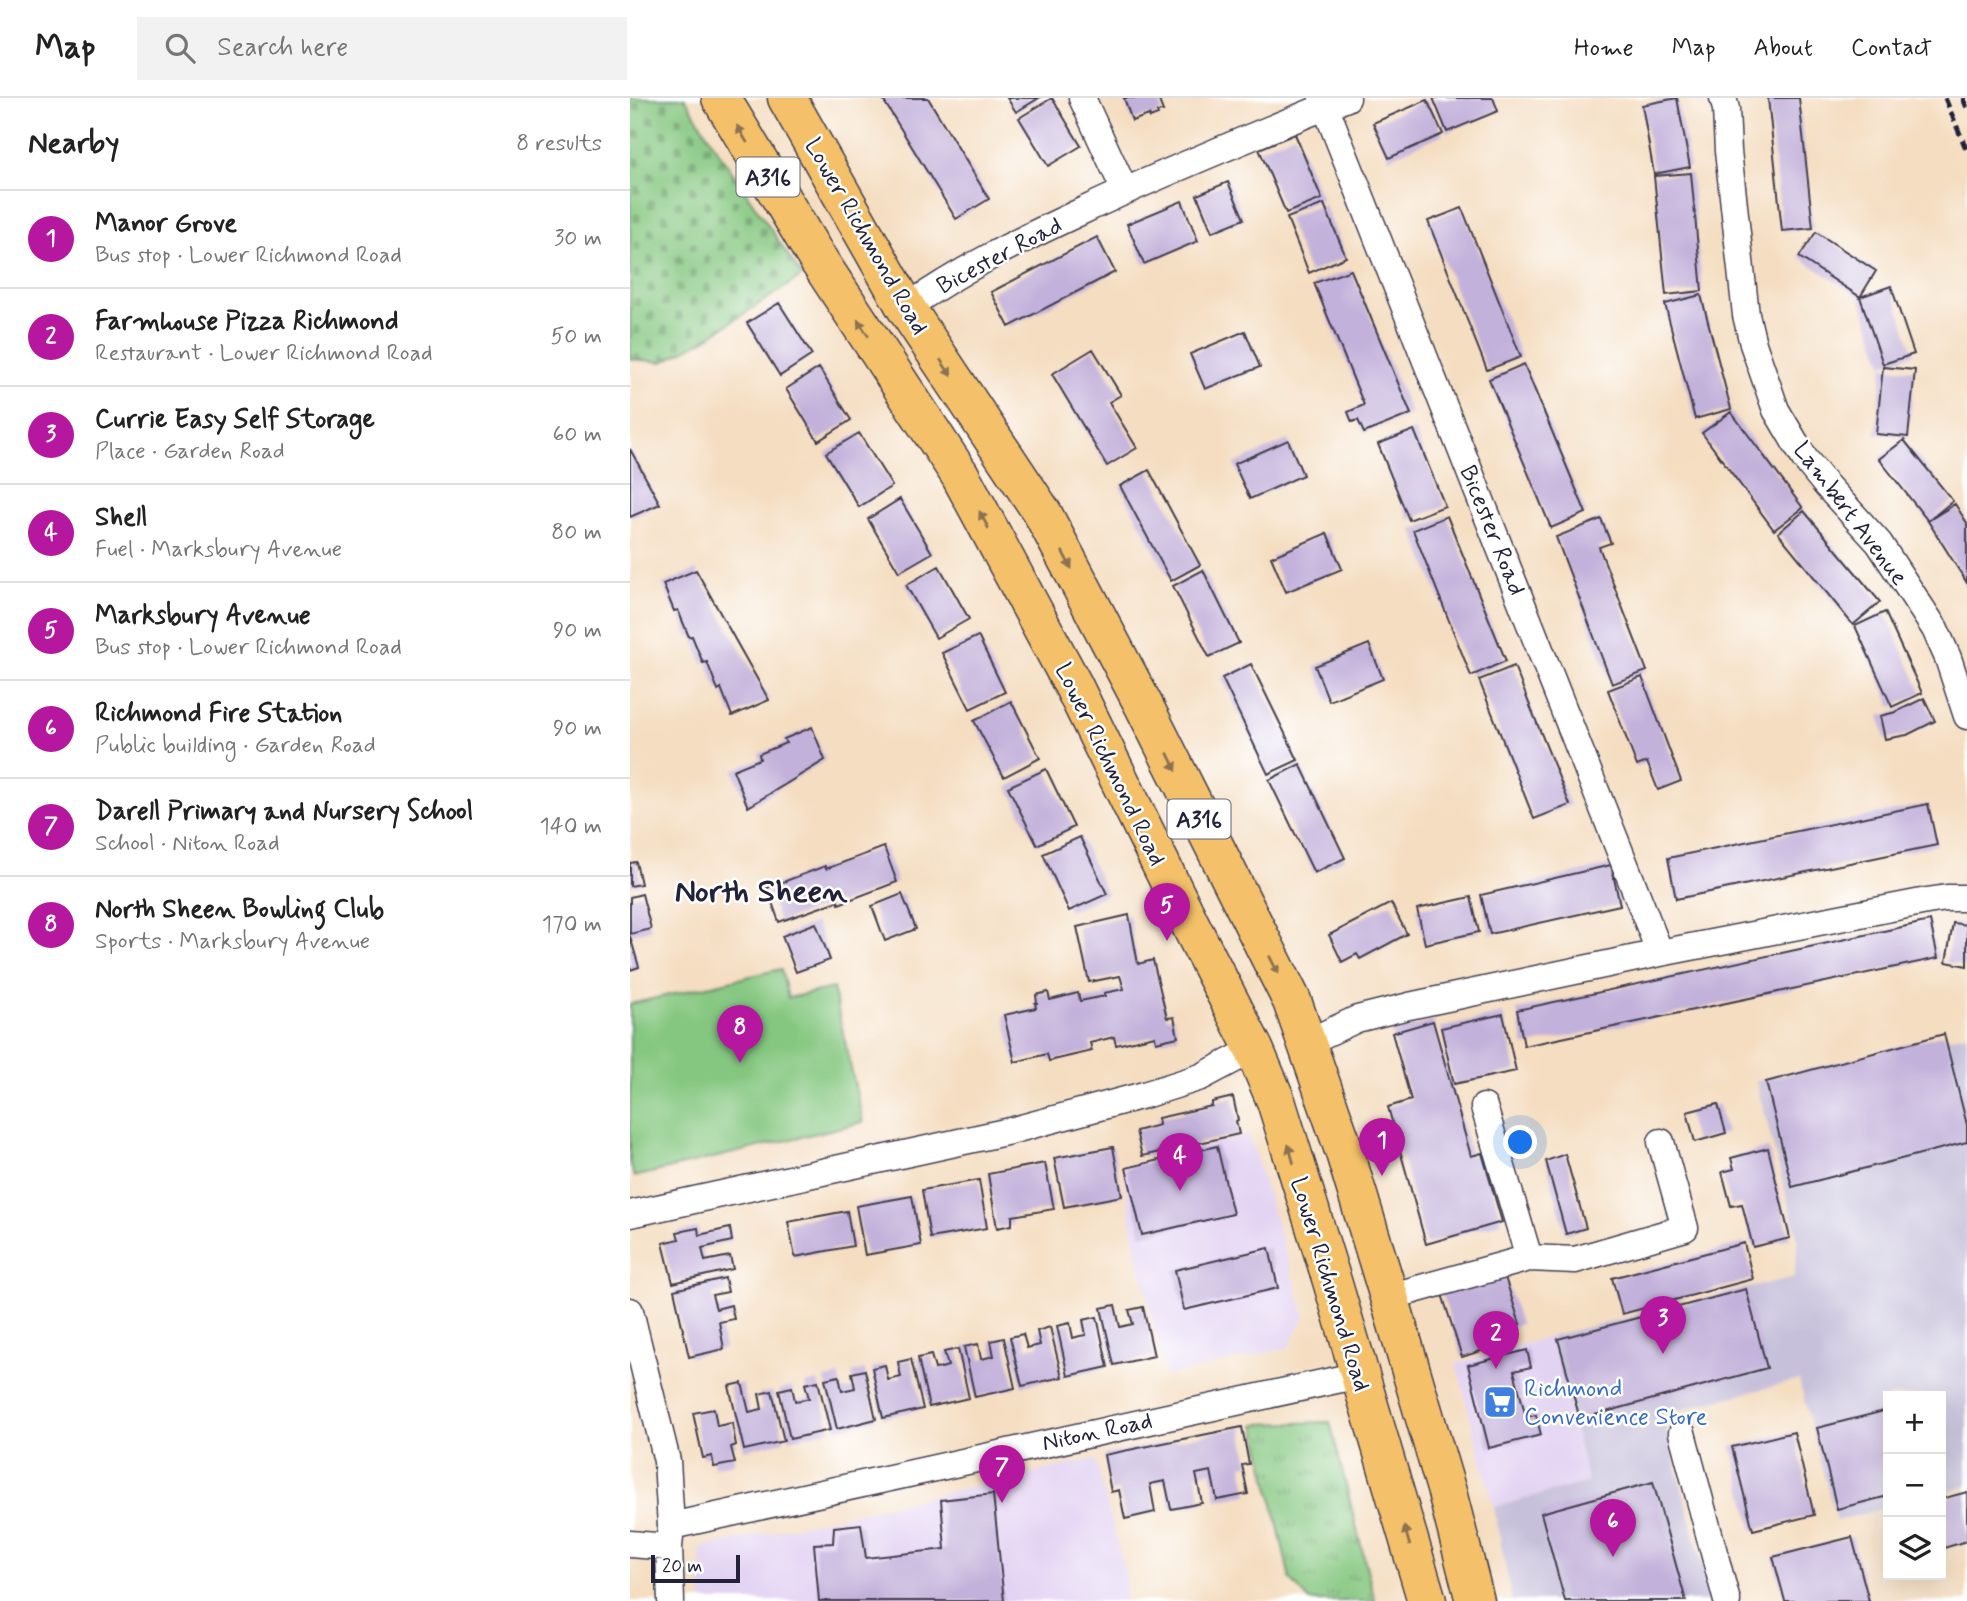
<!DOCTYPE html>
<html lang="en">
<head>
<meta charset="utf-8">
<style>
  body { margin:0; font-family:Mynerve,sans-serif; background:#f2f2f2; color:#222 }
  .controls { position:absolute; right:21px; bottom:21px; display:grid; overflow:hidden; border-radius:0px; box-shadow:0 7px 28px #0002 }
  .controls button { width:63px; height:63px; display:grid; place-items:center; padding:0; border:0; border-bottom:2px solid #e0e0e0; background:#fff; color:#222; font:35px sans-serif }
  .scale { position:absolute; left:21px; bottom:18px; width:89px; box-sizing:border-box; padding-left:7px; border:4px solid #22223b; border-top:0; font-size:19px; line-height:24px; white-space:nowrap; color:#22223b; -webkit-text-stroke:5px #fff; paint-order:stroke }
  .you { position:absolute; left:891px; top:1045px; width:24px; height:24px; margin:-18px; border:5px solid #fff; border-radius:50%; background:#1a73e8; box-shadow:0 0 0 10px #1a73e833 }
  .badge { display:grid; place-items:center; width:46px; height:46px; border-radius:50%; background:#b5179e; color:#fff; font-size:23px; font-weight:700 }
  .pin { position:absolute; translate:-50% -58px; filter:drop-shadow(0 2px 4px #0008) }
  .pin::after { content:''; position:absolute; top:37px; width:24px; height:21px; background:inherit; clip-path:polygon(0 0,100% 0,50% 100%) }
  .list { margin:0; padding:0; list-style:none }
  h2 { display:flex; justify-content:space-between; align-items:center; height:91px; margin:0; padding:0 28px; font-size:30px }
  h2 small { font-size:23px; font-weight:400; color:#767676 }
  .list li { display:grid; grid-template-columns:46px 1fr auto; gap:21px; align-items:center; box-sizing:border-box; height:98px; padding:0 28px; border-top:2px solid #e0e0e0 }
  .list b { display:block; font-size:26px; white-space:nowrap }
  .list p { margin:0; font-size:23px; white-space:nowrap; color:#767676 }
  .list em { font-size:23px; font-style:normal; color:#767676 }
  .icon { flex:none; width:38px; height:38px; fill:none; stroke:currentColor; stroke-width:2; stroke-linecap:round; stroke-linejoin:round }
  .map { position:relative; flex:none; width:1337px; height:1503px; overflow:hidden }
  header { display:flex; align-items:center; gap:42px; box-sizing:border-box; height:98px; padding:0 35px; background:#fff; border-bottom:2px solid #e0e0e0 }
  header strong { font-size:33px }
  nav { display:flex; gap:38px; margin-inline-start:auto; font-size:24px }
  .search { width:490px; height:63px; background:#f2f2f2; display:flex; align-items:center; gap:18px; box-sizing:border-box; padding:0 24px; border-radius:0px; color:#767676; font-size:26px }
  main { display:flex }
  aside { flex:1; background:#fff }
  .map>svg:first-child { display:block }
  .built { fill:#e3d3f3 }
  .industrial { fill:#c6c0da }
  .grass { fill:url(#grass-tufts); stroke:#54745e; stroke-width:2 }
  .cemetery { fill:url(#cemetery-stones); stroke:#54745e; stroke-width:2 }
  .garden { fill:#85c780; stroke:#54745e; stroke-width:2 }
  .building { fill:#c2b1da }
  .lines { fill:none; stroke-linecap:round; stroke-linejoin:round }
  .minor-casing { stroke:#423e4f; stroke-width:29 }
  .trunk-casing { stroke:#423e4f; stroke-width:41 }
  .minor { stroke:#fff; stroke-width:26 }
  .trunk { stroke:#f4c16b; stroke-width:38 }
  .rail { stroke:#22223b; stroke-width:5; stroke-dasharray:10 5; stroke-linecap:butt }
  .oneway { fill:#8b7253 }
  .labels { text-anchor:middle; stroke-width:5; stroke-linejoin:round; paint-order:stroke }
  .shield { fill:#fff; stroke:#646476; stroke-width:2 }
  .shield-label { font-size:23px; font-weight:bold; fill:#22223b }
  .street-label { font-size:24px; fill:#22223b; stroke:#fff }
  .shop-label { font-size:24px; fill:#366cbe; stroke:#fff; text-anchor:start }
  .district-label { font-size:32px; font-weight:bold; fill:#22223b; stroke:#fff }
</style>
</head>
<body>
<header>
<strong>Map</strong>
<div class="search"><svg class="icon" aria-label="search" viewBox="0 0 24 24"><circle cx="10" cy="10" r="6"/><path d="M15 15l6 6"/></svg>Search here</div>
<nav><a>Home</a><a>Map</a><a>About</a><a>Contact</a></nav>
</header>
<main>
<aside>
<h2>Nearby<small>8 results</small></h2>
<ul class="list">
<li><span class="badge">1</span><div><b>Manor Grove</b><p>Bus stop · Lower Richmond Road</p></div><em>30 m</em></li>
<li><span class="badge">2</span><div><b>Farmhouse Pizza Richmond</b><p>Restaurant · Lower Richmond Road</p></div><em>50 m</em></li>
<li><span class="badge">3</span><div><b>Currie Easy Self Storage</b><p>Place · Garden Road</p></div><em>60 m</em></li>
<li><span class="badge">4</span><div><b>Shell</b><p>Fuel · Marksbury Avenue</p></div><em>80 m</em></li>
<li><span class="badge">5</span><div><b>Marksbury Avenue</b><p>Bus stop · Lower Richmond Road</p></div><em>90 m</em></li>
<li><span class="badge">6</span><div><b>Richmond Fire Station</b><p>Public building · Garden Road</p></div><em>90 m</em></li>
<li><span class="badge">7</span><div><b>Darell Primary and Nursery School</b><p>School · Niton Road</p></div><em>140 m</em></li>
<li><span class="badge">8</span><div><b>North Sheen Bowling Club</b><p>Sports · Marksbury Avenue</p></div><em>170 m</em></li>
</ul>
</aside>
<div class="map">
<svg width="1337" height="1503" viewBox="0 0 1337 1503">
  <defs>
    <pattern id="grass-tufts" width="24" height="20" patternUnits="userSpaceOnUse" patternTransform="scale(1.75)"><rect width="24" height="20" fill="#85c780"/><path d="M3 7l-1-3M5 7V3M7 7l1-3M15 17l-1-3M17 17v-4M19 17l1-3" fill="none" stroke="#6ca16a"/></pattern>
    <pattern id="cemetery-stones" width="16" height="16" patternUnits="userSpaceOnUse" patternTransform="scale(1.75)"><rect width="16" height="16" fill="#85c780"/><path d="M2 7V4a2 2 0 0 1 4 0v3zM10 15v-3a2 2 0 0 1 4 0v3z" fill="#6ca16a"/></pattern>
  </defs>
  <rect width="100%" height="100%" fill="#fff"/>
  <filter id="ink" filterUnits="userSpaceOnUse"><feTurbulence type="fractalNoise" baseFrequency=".0143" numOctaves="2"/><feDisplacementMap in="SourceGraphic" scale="14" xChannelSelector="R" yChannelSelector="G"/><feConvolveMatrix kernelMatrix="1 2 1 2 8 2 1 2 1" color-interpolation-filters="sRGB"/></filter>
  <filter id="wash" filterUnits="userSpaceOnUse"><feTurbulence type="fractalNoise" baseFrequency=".00686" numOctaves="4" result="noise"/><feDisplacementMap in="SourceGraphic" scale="28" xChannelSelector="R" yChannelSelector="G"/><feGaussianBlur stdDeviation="1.57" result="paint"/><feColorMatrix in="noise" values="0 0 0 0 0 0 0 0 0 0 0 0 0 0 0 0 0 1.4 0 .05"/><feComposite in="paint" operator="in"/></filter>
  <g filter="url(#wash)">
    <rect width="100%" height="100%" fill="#f4ddc0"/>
    <path class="built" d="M619 1037 675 1218 658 1250 536 1278 505 1146 493 1069Z
      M921 1238 958 1384 864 1409 826 1266Z
      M465 1361 496 1477 495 1503H72L70 1450Z"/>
    <path class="industrial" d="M1335 936 1337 940V1388L1311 1395V1298H1258V1409L1206 1423 1169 1282 1032 1316 1082 1503H882L864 1409 958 1384 921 1238 1164 1179 1168 1141 1126 983Z"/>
    <path class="grass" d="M700 1324 745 1503H680L660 1481 625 1326Z"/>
    <path class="cemetery" d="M0 0H55L80 41 172 178 74 242 33 264 0 261Z"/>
    <path class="garden" d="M151 871 158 900 203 890 233 1024 4 1079 0 1064V906Z"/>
    <g id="blocks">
      <path class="building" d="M252 0H298L359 101 326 121Z
        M377 0H409L386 14Z
        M422 0 451 48 418 68 389 20Z
        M494 0H528L533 13 527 14 528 17 520 20 519 17 502 23Z
        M803 0H863L868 13 817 34Z
        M1047 0 1060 69 1024 76 1012 7Z
        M1138 0H1169L1183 130 1152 133Z
        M797 2 813 36 759 60 743 25Z
        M665 36 692 101 656 115 629 51Z
        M1061 75 1072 193 1036 197 1024 78Z
        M598 84 614 121 582 134 567 97Z
        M552 103 568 143 514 166 497 126Z
        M694 106 716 159 679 175 657 120Z
        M832 110 891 259 857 272 798 123Z
        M1186 134 1246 173 1230 199 1261 188 1284 256 1253 266 1230 199 1169 159Z
        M467 139 485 174 379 229 361 194Z
        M721 172 781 316 734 335 728 322 722 324 718 314 734 307 684 185Z
        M1071 197 1101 311 1065 321 1035 206Z
        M149 205 182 257 150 278 117 225Z
        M615 233 630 269 575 291 560 256Z
        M463 251 491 297 479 304 507 350 477 368 422 276Z
        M894 266 956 415 921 430 859 281Z
        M1253 269 1285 272 1278 339 1246 336Z
        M189 270 221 322 188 343 156 291Z
        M1101 314 1173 410 1144 432 1072 335Z
        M784 332 815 408 779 422 748 346Z
        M229 335 262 388 229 409 196 355Z
        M658 342 673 377 620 401 604 366Z
        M1274 342 1323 403 1298 423 1249 361Z
        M0 351 30 406 0 419Z
        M519 372 570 467 541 483 490 388Z
        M270 401 302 455 269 474 238 421Z
        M1325 406 1337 425V485L1298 423Z
        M1174 413 1250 504 1223 527 1148 435Z
        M817 418 876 563 841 578 783 432Z
        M971 421 981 445 969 449 1017 573 982 586 926 439Z
        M697 435 712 471 656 494 641 459Z
        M309 468 339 521 306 540 276 487Z
        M66 472 139 602 102 618 91 590 88 592 77 564 73 565 62 538 59 539 48 512 44 513 33 486Z
        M573 472 609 545 579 559 543 488Z
        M1255 514 1292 595 1262 609 1225 528Z
        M348 538 375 594 340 611 312 555Z
        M739 546 753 581 699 603 685 568Z
        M621 566 668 662 638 676 592 580Z
        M884 568 940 707 904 721 849 582Z
        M1012 579 1051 683 1028 692 1017 664 1007 668 978 592Z
        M1294 600 1305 623 1277 637 1255 641 1250 618 1266 614Z
        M381 603 410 660 374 679 344 623Z
        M182 629 195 662 118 709 103 672 130 661 129 656 156 645 154 641Z
        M670 666 715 760 684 775 639 682Z
        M416 671 444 729 407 747 378 689Z
        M1298 706 1307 747 1046 801 1038 760Z
        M450 739 477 796 439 813 413 756Z
        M254 749 267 784 209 806 208 803 149 824 137 790 195 768 196 771Z
        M6 764 11 786 0 788V765Z
        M981 767 990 807 860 836 851 797Z
        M12 796 21 831 0 836V799Z
        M272 796 286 831 255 843 242 808Z
        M841 799 849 834 795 846 787 811Z
        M761 805 777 836 730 861 727 856 712 864 699 837Z
        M499 817 508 866 523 862 537 920 544 919 548 939 526 944 525 938 486 947 484 939 460 945 462 953 419 963 417 956 385 964 374 917 406 910 405 905H407L406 897 418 894 420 902 448 895 450 903 475 898 474 895 494 891 490 878 459 884 447 829Z
        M1300 823 1308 860 894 948 887 912Z
        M186 825 200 862 166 874 152 838Z
        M1323 825 1337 827V868L1316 864Z
        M0 838 9 869 0 872Z
        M873 916 886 973 824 986 811 930Z
        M803 923 841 1058 852 1055 872 1124 796 1146 758 1009 781 1002 762 935Z
        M1314 936 1337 1027V1044L1162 1089 1136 984Z
        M603 999 608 1022 606 1023 609 1036 512 1058 506 1033 529 1027 528 1020 582 1008V1004Z
        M1088 1006 1096 1035 1065 1044 1057 1014Z
        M587 1048 603 1116 512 1137 496 1070Z
        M483 1049 492 1098 434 1109 424 1060Z
        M1138 1050 1160 1140 1123 1149 1112 1106 1101 1108 1092 1074 1104 1071 1101 1060Z
        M935 1056 956 1130 936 1136 916 1063Z
        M415 1065 424 1111 382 1118V1127L367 1130 358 1076Z
        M349 1082 357 1130 300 1140 292 1092Z
        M282 1098 291 1147 235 1157 226 1108Z
        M217 1113 223 1148 165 1159 158 1124Z
        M68 1130 69 1137 100 1130 102 1143 72 1150 75 1163 100 1158 103 1171 43 1185 33 1145 49 1141 47 1134Z
        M1114 1145 1123 1181 992 1216 982 1180Z
        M639 1150 648 1190 554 1212 545 1172Z
        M873 1173 890 1226 875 1231 879 1244 832 1259 811 1193Z
        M95 1180 98 1194 82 1197 86 1211 101 1207 104 1221 89 1224 94 1251 59 1259 44 1192Z
        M1116 1191 1137 1270 950 1321 928 1241Z
        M485 1207 490 1229 503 1226 499 1212 513 1209 524 1258 484 1267 471 1210Z
        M467 1219 478 1269 438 1278 427 1228 440 1225 443 1240 450 1238 456 1237 453 1222Z
        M420 1229 432 1279 392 1288 380 1239 393 1236 397 1250 410 1247 407 1233Z
        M374 1240 385 1290 345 1299 334 1249 348 1246 351 1261 364 1258 361 1243Z
        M328 1251 339 1300 299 1309 288 1260 301 1257 305 1271 311 1270 318 1268 314 1254Z
        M897 1252 901 1269 884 1273 896 1319 906 1317 911 1337 859 1350 838 1267Z
        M281 1261 293 1311 253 1320 242 1270 255 1267 258 1282 271 1279 268 1264Z
        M235 1272 246 1321 207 1331 195 1281 209 1278 212 1293 225 1290 222 1275Z
        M188 1283 200 1332 160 1341 149 1292 162 1289 165 1303 172 1302 179 1300 175 1286Z
        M112 1285 119 1314 132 1311 129 1296 142 1293 154 1343 114 1352 99 1288Z
        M84 1311 87 1328 102 1325 106 1347 101 1349 105 1365 84 1369 82 1358 73 1360 63 1315Z
        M1258 1312V1398L1207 1411 1187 1330Z
        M612 1329 619 1366 612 1367 618 1396 587 1402 581 1373 566 1376 572 1405 541 1411 535 1383 520 1386 525 1414 495 1421 489 1392 481 1394 474 1357Z
        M1164 1334 1184 1417 1123 1432 1102 1349Z
        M1023 1384 1056 1503H935L911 1415Z
        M1337 1394V1443L1314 1450 1311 1438V1401Z
        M363 1396 374 1503H189L184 1446 203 1445 204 1429 231 1426 236 1460 315 1451 311 1402Z
        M1222 1439 1239 1503H1155L1143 1459Z"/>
    </g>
  </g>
  <g filter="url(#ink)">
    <use href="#blocks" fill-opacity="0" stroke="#423e4f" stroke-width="2"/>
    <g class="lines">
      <defs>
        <path id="minor" d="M452 0 495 93
          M692 0 1030 855
          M1093 0 1096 11 1098 53 1116 217 1123 246 1146 312 1175 361 1196 387 1249 445 1305 531 1318 560 1337 618
          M276 210C330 172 388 143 448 115 536 73 627 36 717 0
          M676 945 727 921 779 908 1030 855 1297 803 1317 800H1337
          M854 1009 899 1160
          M0 1116 380 1033 514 997 571 979 624 951
          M759 1199 899 1160 945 1162 1055 1130 1031 1044
          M0 1213 37 1363 41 1428 39 1449 41 1503
          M1052 1335 1097 1503
          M41 1428 729 1277
          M0 1446 39 1449"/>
        <path id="trunk" d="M91 0 185 157 330 377 443 587 563 832 624 951 646 1003 702 1183 797 1503
          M157 0 276 210 413 416 513 606 662 903 715 1055 759 1199 817 1394 845 1503"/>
      </defs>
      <use href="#minor" class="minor-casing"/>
      <use href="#trunk" class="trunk-casing"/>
      <use href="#minor" class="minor"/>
      <use href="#trunk" class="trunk"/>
      <path class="rail" d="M1315 0 1337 53
        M1333 0 1337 10"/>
    </g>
    <defs><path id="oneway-solid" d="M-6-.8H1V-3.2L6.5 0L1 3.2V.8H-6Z" transform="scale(1.75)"/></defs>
    <g class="oneway">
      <use href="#oneway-solid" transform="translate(112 36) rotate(-121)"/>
      <use href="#oneway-solid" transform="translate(233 230) rotate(-123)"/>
      <use href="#oneway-solid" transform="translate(316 270) rotate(56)"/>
      <use href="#oneway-solid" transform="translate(354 422) rotate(-118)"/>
      <use href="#oneway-solid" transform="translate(437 462) rotate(62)"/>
      <use href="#oneway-solid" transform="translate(542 664) rotate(64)"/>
      <use href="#oneway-solid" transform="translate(644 867) rotate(63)"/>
      <use href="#oneway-solid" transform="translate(661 1056) rotate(-106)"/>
      <use href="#oneway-solid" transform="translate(777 1438) rotate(-106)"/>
    </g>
  </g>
  <defs>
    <symbol id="supermarket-square" viewBox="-11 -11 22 22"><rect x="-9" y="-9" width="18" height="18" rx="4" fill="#3f7fe0" stroke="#fff"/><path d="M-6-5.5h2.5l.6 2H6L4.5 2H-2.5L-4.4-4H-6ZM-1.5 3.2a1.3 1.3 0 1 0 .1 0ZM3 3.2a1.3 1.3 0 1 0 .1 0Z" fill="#fff"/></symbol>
  </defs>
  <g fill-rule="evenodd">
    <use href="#supermarket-square" x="851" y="1285" width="38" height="38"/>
  </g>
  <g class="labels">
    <g class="shield">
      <rect x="106.5" y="59.5" width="63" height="39" rx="5"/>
      <rect x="537.5" y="701.5" width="63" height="39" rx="5"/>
    </g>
    <g class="shield-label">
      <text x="138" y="87">A316</text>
      <text x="569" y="729">A316</text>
    </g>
    <g class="street-label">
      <text transform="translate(237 138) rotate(60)" y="8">Lower Richmond Road</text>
      <text transform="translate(369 157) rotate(-28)" y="8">Bicester Road</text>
      <text transform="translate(1221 415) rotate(53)" y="8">Lambert Avenue</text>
      <text transform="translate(863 432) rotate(68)" y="8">Bicester Road</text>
      <text transform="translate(481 666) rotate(64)" y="8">Lower Richmond Road</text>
      <text transform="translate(701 1186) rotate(73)" y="8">Lower Richmond Road</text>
      <text transform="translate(467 1333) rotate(-12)" y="8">Niton Road</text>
    </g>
    <g class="shop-label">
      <text x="894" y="1298">Richmond<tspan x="894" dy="28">Convenience Store</tspan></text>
    </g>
    <g class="district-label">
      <text x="131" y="803">North Sheen</text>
    </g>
  </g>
</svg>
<div class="controls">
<button>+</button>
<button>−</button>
<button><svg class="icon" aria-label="layers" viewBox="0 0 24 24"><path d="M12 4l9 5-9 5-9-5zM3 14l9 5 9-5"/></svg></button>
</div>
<div class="scale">20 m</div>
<div class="you"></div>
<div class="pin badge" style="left:752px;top:1078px">1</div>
<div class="pin badge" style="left:866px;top:1271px">2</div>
<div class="pin badge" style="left:1033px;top:1256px">3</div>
<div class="pin badge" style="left:550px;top:1093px">4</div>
<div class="pin badge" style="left:537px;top:843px">5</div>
<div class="pin badge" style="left:983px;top:1459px">6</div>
<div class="pin badge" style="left:372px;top:1405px">7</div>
<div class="pin badge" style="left:110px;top:965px">8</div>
</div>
</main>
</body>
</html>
